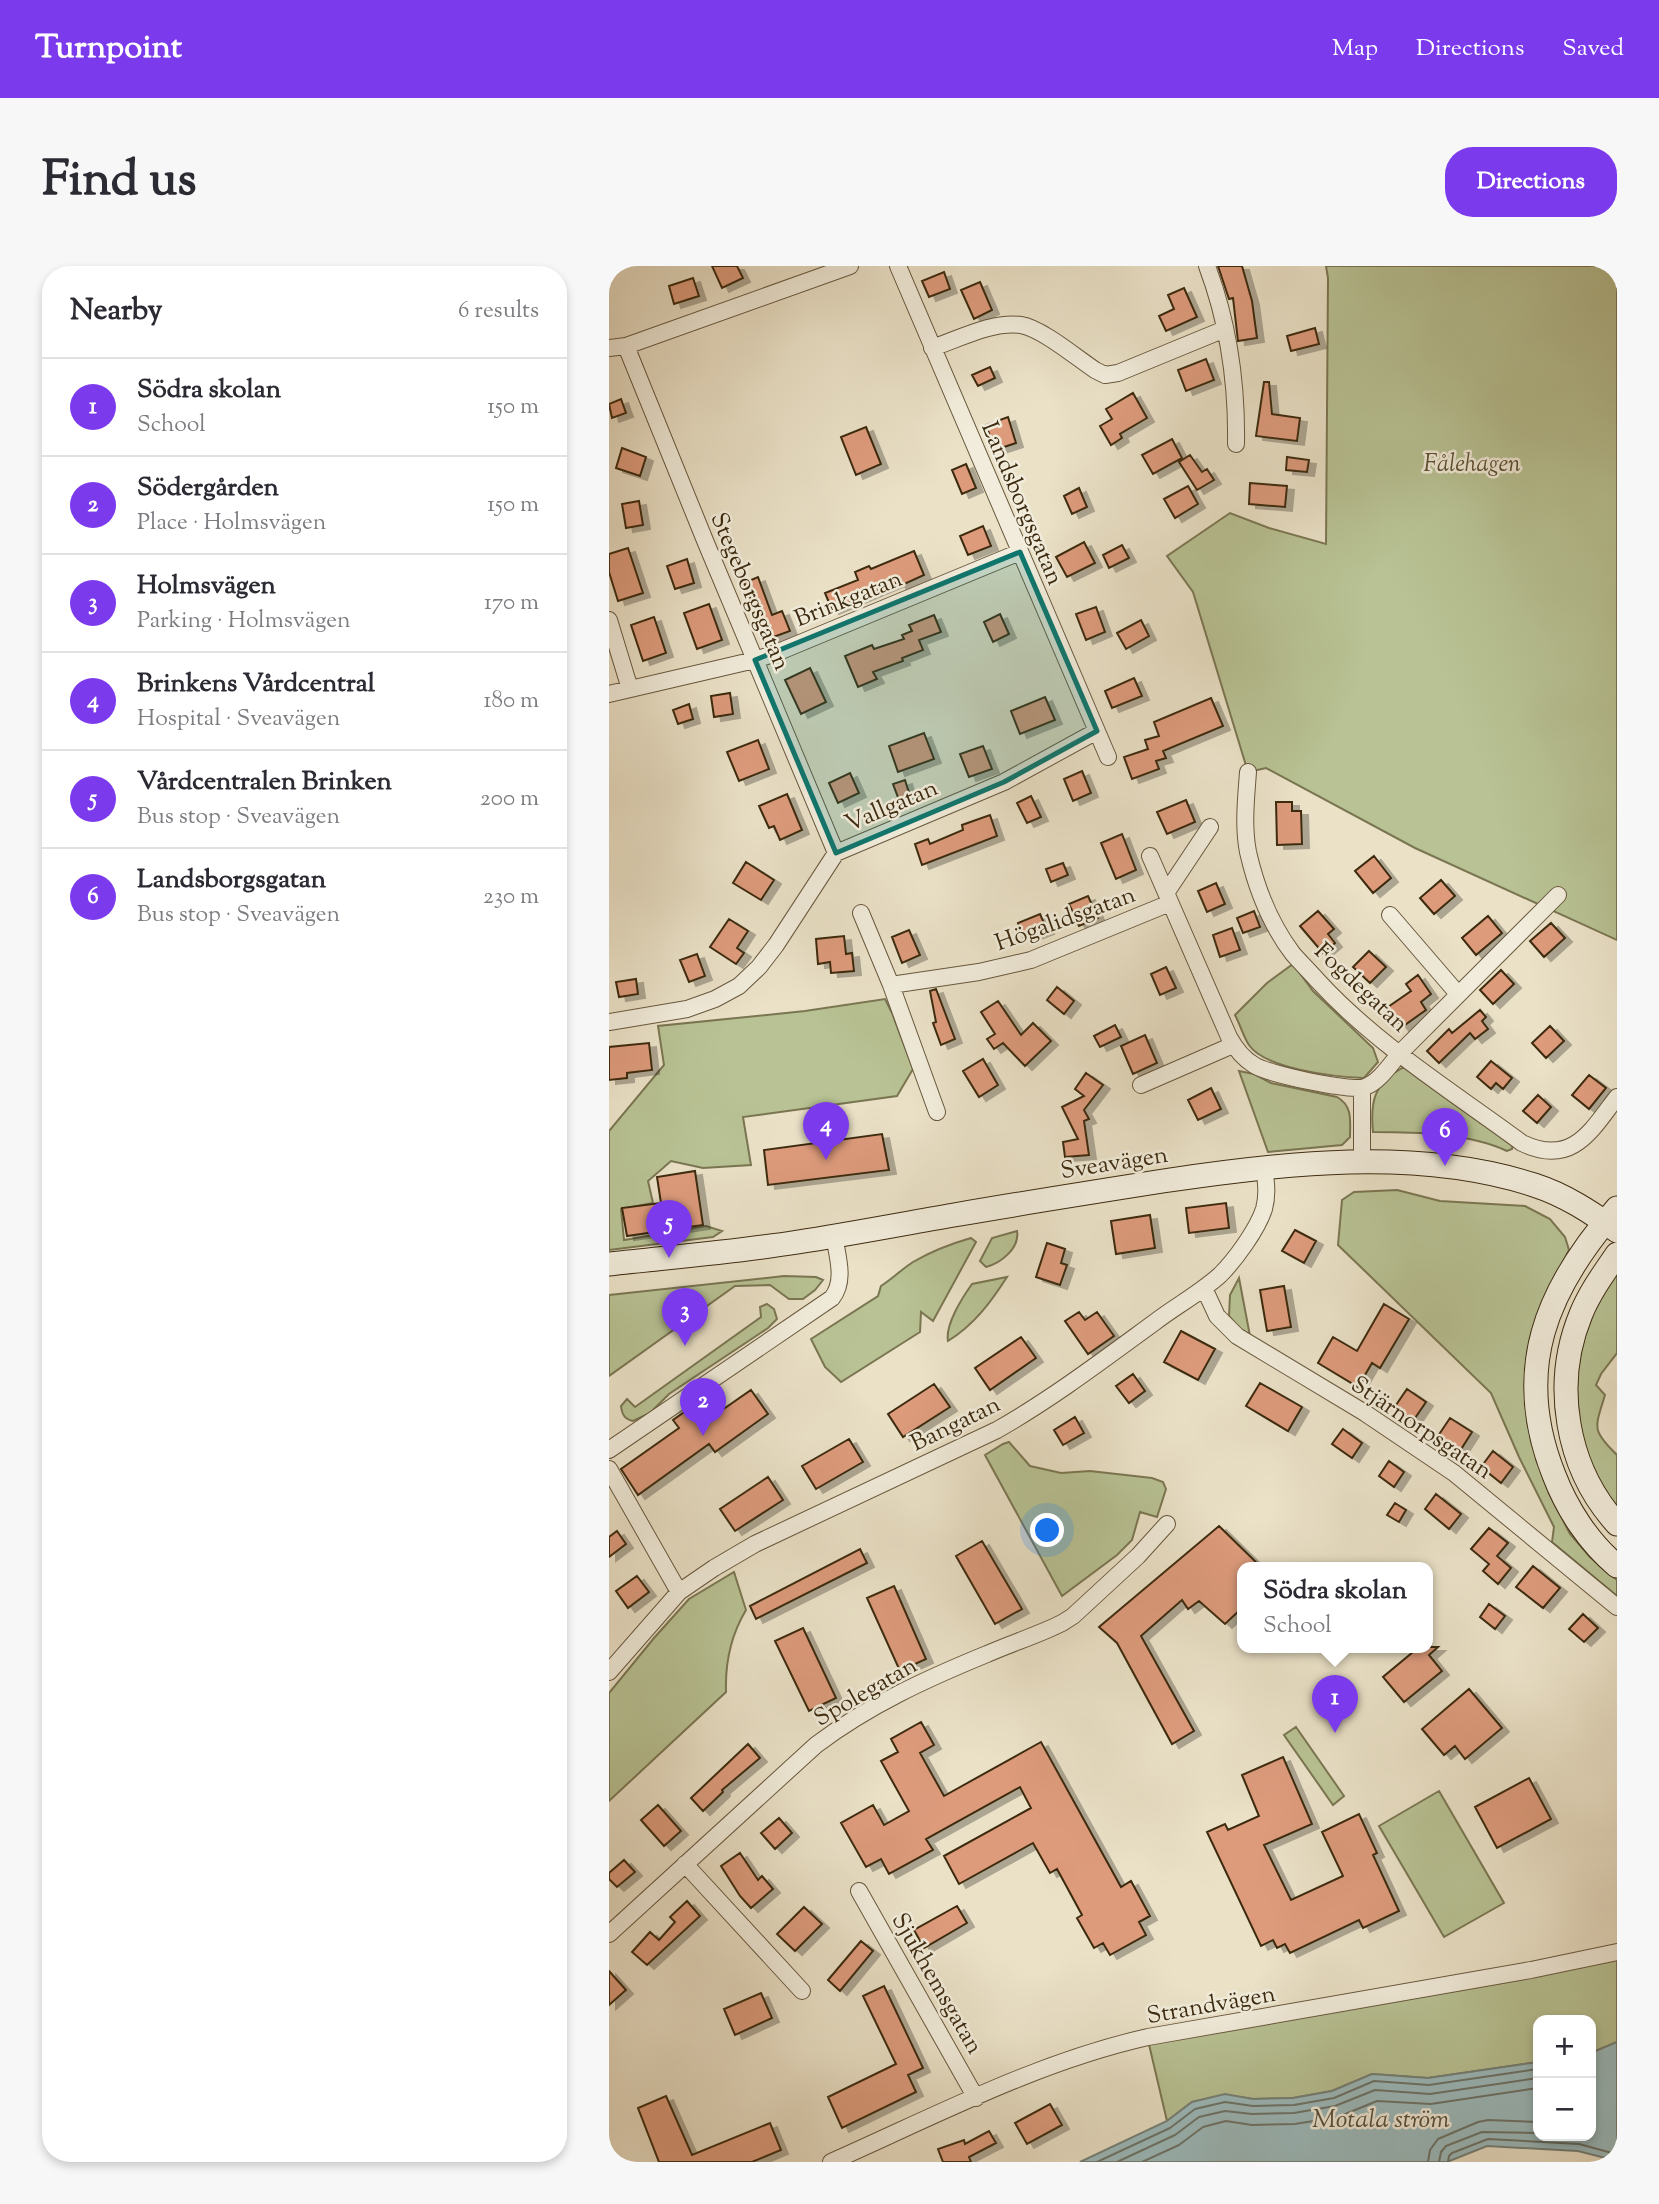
<!DOCTYPE html>
<html lang="en">
<head>
<meta charset="utf-8">
<style>
  body { margin:0; font-family:"Sorts Mill Goudy",serif; background:#f7f7f7; color:#2b2b33 }
  .controls { position:absolute; right:21px; bottom:21px; display:grid; overflow:hidden; border-radius:14px; box-shadow:0 4px 10px #0003 }
  .controls button { width:63px; height:63px; display:grid; place-items:center; padding:0; border:0; border-bottom:2px solid #e1e1e2; background:#fff; color:#2b2b33; font:35px sans-serif }
  .you { position:absolute; left:439px; top:1265px; width:24px; height:24px; margin:-18px; border:5px solid #fff; border-radius:50%; background:#1a73e8; box-shadow:0 0 0 10px #1a73e833 }
  .badge { display:grid; place-items:center; width:46px; height:46px; border-radius:50%; background:#7c3aed; color:#fff; font-size:23px; font-weight:700 }
  .pin { position:absolute; translate:-50% -58px; filter:drop-shadow(0 2px 4px #0008) }
  .pin::after { content:''; position:absolute; top:37px; width:24px; height:21px; background:inherit; clip-path:polygon(0 0,100% 0,50% 100%) }
  .popup { position:absolute; left:628px; top:1296px; width:196px; height:91px; box-sizing:border-box; display:grid; place-content:center; border-radius:14px; background:#fff; filter:drop-shadow(0 2px 5px #0005); font-size:23px; white-space:nowrap; color:#7c7c81 }
  .popup b { font-size:26px; color:#2b2b33 }
  .popup::after { content:''; position:absolute; left:50%; top:100%; margin-left:-14px; border:14px solid transparent; border-top-color:#fff }
  .list { margin:0; padding:0; list-style:none }
  h2 { display:flex; justify-content:space-between; align-items:center; height:91px; margin:0; padding:0 28px; font-size:30px }
  h2 small { font-size:23px; font-weight:400; color:#7c7c81 }
  .list li { display:grid; grid-template-columns:46px 1fr auto; gap:21px; align-items:center; box-sizing:border-box; height:98px; padding:0 28px; border-top:2px solid #e1e1e2 }
  .list b { display:block; font-size:26px; white-space:nowrap }
  .list p { margin:0; font-size:23px; white-space:nowrap; color:#7c7c81 }
  .list em { font-size:23px; font-style:normal; color:#7c7c81 }
  .map { position:relative; flex:none; width:1008px; height:1896px; overflow:hidden; border-radius:28px }
  header { display:flex; align-items:center; gap:42px; box-sizing:border-box; height:98px; padding:0 35px; background:#7c3aed; color:#fff }
  header strong { font-size:33px }
  nav { display:flex; gap:38px; margin-inline-start:auto; font-size:24px }
  .intro { display:flex; align-items:center; justify-content:space-between; box-sizing:border-box; height:168px; padding:0 42px }
  h1 { margin:0; font-size:49px }
  .button { padding:18px 32px; border-radius:28px; background:#7c3aed; color:#fff; font-size:24px; font-weight:700 }
  main { display:flex; gap:42px; padding:0 42px }
  aside { flex:1; background:#fff; border-radius:28px; box-shadow:0 4px 10px #0003 }
  .map>svg:first-child { display:block }
  .green { fill:#b8c294; stroke:#7a7652; stroke-width:2 }
  .water { fill:#9bbbbe; stroke:#758179; stroke-width:2 }
  .lines { fill:none; stroke-linecap:round; stroke-linejoin:round }
  .shore { stroke:#6c7368; stroke-width:2 }
  .building { fill:#dd9b7b; stroke:#3d2b11; stroke-width:2; filter:url(#shadow) }
  .street-casing { stroke:#68583e; stroke-width:18 }
  .secondary-casing { stroke:#3d2b11; stroke-width:25 }
  .street { stroke:#f1ecdb; stroke-width:16 }
  .secondary { stroke:#f1ecdb; stroke-width:23 }
  .marked { fill:#0f766e; fill-opacity:0.2; stroke:#0f766e; stroke-width:5; stroke-linejoin:round }
  .labels { text-anchor:middle; stroke-width:5; stroke-linejoin:round; paint-order:stroke }
  .park-label { font-size:24px; font-style:italic; fill:#5c5132; stroke:#f1ecdb }
  .street-label { font-size:24px; fill:#3d2b11; stroke:#f1ecdb }
  .water-label { font-size:26px; font-style:italic; fill:#544f3c; stroke:#f1ecdb }
</style>
</head>
<body>
<header>
<strong>Turnpoint</strong>
<nav><a>Map</a><a>Directions</a><a>Saved</a></nav>
</header>
<div class="intro"><h1>Find us</h1><a class="button">Directions</a></div>
<main>
<aside>
<h2>Nearby<small>6 results</small></h2>
<ul class="list">
<li><span class="badge">1</span><div><b>Södra skolan</b><p>School</p></div><em>150 m</em></li>
<li><span class="badge">2</span><div><b>Södergården</b><p>Place · Holmsvägen</p></div><em>150 m</em></li>
<li><span class="badge">3</span><div><b>Holmsvägen</b><p>Parking · Holmsvägen</p></div><em>170 m</em></li>
<li><span class="badge">4</span><div><b>Brinkens Vårdcentral</b><p>Hospital · Sveavägen</p></div><em>180 m</em></li>
<li><span class="badge">5</span><div><b>Vårdcentralen Brinken</b><p>Bus stop · Sveavägen</p></div><em>200 m</em></li>
<li><span class="badge">6</span><div><b>Landsborgsgatan</b><p>Bus stop · Sveavägen</p></div><em>230 m</em></li>
</ul>
</aside>
<div class="map">
<svg width="1008" height="1896" viewBox="0 0 1008 1896">
  <defs>
    <filter id="shadow"><feDropShadow dx="7" dy="4" stdDeviation="0" flood-color="#0004"/></filter>
  </defs>
  <rect width="100%" height="100%" fill="#eae1c7"/>
  <filter id="stains"><feTurbulence type="fractalNoise" baseFrequency=".00286" numOctaves="4"/><feColorMatrix values="0 0 0 0 .2 0 0 0 0 .09 0 0 0 0 .02 0 0 0 .5 -.17"/></filter>
  <radialGradient id="worn" r=".72"><stop offset=".6" stop-color="#630" stop-opacity="0"/><stop offset="1" stop-color="#630" stop-opacity=".3"/></radialGradient>
  <path class="green" d="M717 0H1008V674L806 582 657 502 639 506 584 326 558 290 621 247 660 262 717 278 719 12Z
    M684 698 704 725 764 782 769 796 755 812C727 811 656 803 640 779 634 770 631 758 626 749L658 717Z
    M276 733 283 747 304 803 288 830 134 851 142 899 94 902 62 895 39 915 44 937 12 943 15 974 97 960 113 965 104 971 0 984V865L55 799 49 760 196 745Z
    M793 802H801L904 877 903 883 898 885C860 867 806 866 764 866 761 835 765 818 793 802Z
    M630 805 645 808 662 817 728 831C744 840 741 855 741 871L733 879 659 886Z
    M788 924 831 935 916 940 941 953 956 971 960 984 941 1022 930 1195 940 1227 961 1268 981 1291 1008 1314V1330L943 1276 945 1261 910 1191 882 1127 729 979 733 934 745 926Z
    M408 965C411 982 392 997 377 1001L371 995 383 972Z
    M362 972 367 976 324 1055 312 1046 311 1066 232 1116 216 1101 202 1073 269 1030 272 1020C283 1013 293 1003 304 996 323 985 341 978 362 972Z
    M1008 1006V1087L992 1108 987 1119 996 1129C986 1162 982 1164 1008 1189V1242C992 1218 977 1193 971 1164 961 1109 974 1050 1008 1006Z
    M175 1010 207 1011 214 1014 206 1024 194 1033H180L161 1019 126 1020 0 1110V1029Z
    M398 1011C382 1036 365 1059 339 1075 336 1059 353 1032 363 1018Z
    M630 1012 641 1070 629 1061 620 1050 621 1029Z
    M158 1038 165 1043 168 1053 159 1062 60 1128 41 1147 24 1155C15 1153 13 1148 12 1140L18 1133 26 1141 152 1051 151 1041Z
    M400 1176 421 1200 452 1207 481 1205 543 1212 554 1216 557 1223 548 1251 531 1246 523 1274 508 1289 453 1330 376 1189 394 1178Z
    M125 1306 137 1344C122 1369 116 1397 117 1426L0 1535V1427L45 1372 80 1333Z
    M687 1461 735 1530 724 1539 675 1469Z
    M830 1525 895 1637 835 1671 770 1560Z
    M1008 1690V1776L982 1787V1754H929V1796L819 1812 763 1808 723 1825 684 1832 644 1833 616 1829 583 1836 558 1855 538 1770Z"/>
  <path class="water" d="M1008 1776V1895L969 1885 878 1880 838 1896H471L558 1855 583 1836 616 1828 644 1833 684 1832 723 1825 763 1808 819 1812 929 1796V1870H982V1787Z"/>
  <g class="lines">
    <path class="shore" d="M488 1896 561 1862 586 1843 616 1836 644 1840 685 1839 725 1832 765 1815 820 1819 929 1803
      M508 1896 566 1869 590 1851 616 1845 643 1848 685 1847 726 1840 766 1824 821 1828 929 1812
      M533 1896 570 1879 594 1861 617 1855 643 1859 686 1858 729 1851 768 1835 822 1838 929 1822
      M819 1896 821 1884 829 1873 869 1856 879 1854 929 1856
      M830 1896 832 1886 837 1880 873 1866 929 1867
      M839 1896 840 1890 843 1887 879 1873 970 1878 1003 1887 1006 1890 1007 1896"/>
  </g>
  <path class="building" d="M103 0H128L134 12 113 22Z
    M609 0H633L643 35 648 72 629 75 624 32 620 33Z
    M335 6 341 23 320 31 313 15Z
    M84 12 90 30 65 38 60 20Z
    M371 16 383 44 365 53 352 24Z
    M575 22 588 51 557 65 550 50 565 43 559 29Z
    M706 62 710 78 682 85 678 70Z
    M597 93 605 114 577 125 569 104Z
    M381 101 386 112 369 120 363 109Z
    M655 116H660L663 148 691 152 688 175 647 170Z
    M524 127 538 152 511 168 513 172 502 179 491 160 503 153 497 143Z
    M12 133 17 147 3 152 0 138Z
    M399 151 407 177 386 184 377 159Z
    M257 161 272 198 247 209 232 171Z
    M563 173 573 192 544 208 533 189Z
    M13 182 37 191 31 210 7 202Z
    M581 189 593 206 598 203 605 214 588 224 570 196Z
    M678 191 700 194 698 206 677 204Z
    M357 198 367 222 353 228 343 204Z
    M641 217 678 220 676 241 640 238Z
    M579 220 589 238 566 252 555 233Z
    M470 222 478 241 463 248 455 230Z
    M30 235 34 259 17 262 13 238Z
    M374 260 382 280 359 289 351 270Z
    M475 276 486 297 458 311 447 291Z
    M513 279 520 292 500 302 494 289Z
    M19 282 34 327 9 335 0 306V288Z
    M305 285 315 309 291 320 289 316 223 344 216 327 249 314 246 306 260 300 262 303Z
    M78 293 85 317 66 323 58 300Z
    M149 311 163 349 173 345 181 365 159 373 135 317Z
    M100 338 113 374 88 383 75 347Z
    M487 341 496 366 477 374 467 348Z
    M391 348 400 368 384 376 375 356Z
    M325 349 332 366 310 374 314 384 293 392 294 395 264 406 268 413 249 421 236 390 263 379 265 383 295 373 293 369 303 365 300 359Z
    M45 351 57 387 34 395 22 359Z
    M532 354 540 370 517 383 508 367Z
    M201 402 217 436 192 448 176 414Z
    M525 412 533 430 503 442 496 425Z
    M121 427 124 448 105 451 102 430Z
    M436 431 446 454 411 468 402 445Z
    M602 432 614 460 554 485 557 492 547 495 550 503 523 513 515 491 539 483 536 474 550 470 545 456Z
    M80 438 84 453 69 458 64 444Z
    M315 467 325 493 289 506 280 480Z
    M149 474 160 503 130 515 118 486Z
    M374 480 383 503 360 511 351 488Z
    M473 505 482 527 464 535 455 513Z
    M241 507 250 527 229 537 220 517Z
    M296 514 301 530 290 534 284 518Z
    M178 528 193 564 171 574 165 560 160 562 150 540Z
    M422 530 432 551 418 557 408 537Z
    M577 534 586 556 558 568 548 546Z
    M667 536H683V545H692L693 578 668 579Z
    M381 549 388 570 313 599 306 578 319 573 321 578 354 564 353 559Z
    M513 568 527 604 507 613 492 577Z
    M765 590 782 612 764 627 746 605Z
    M137 596 165 614 152 634 124 617Z
    M454 597 459 609 442 616 437 603Z
    M832 614 846 630 825 648 811 632Z
    M607 617 616 638 598 646 589 625Z
    M479 630 489 652 470 660 460 638Z
    M645 645 651 661 634 667 628 652Z
    M709 645 725 663 719 668 726 677 714 687 691 660Z
    M431 648 438 664 415 673 409 657Z
    M879 650 893 667 867 689 853 672Z
    M120 653 139 665 128 682 135 687 127 698 101 681Z
    M942 657 956 672 935 691 921 675Z
    M623 662 631 684 611 691 604 669Z
    M300 664 311 689 293 697 283 671Z
    M235 670 237 688 243 687 245 705 222 707 221 696 209 698 207 673Z
    M760 685 777 701 761 717 744 701Z
    M88 688 96 710 80 716 71 694Z
    M557 701 567 722 551 729 542 708Z
    M892 704 905 718 884 738 871 724Z
    M809 709 822 728 812 736 817 744 793 761 779 741 802 725 797 718Z
    M27 713 29 728 10 731 7 716Z
    M448 721 465 735 455 748 438 734Z
    M327 723 346 773 332 779 324 757 327 756 321 725Z
    M389 735 412 769 424 757 442 775 416 800 394 777 385 783 378 773 386 768 372 746Z
    M871 744 877 751 873 755 879 763 866 773 861 767 830 797 818 785 840 763 843 767Z
    M506 759 512 771 491 781 485 770Z
    M941 760 955 775 937 792 923 777Z
    M536 769 548 797 524 808 512 780Z
    M40 777 43 804 18 807V812L0 814V781Z
    M374 793 389 819 370 831 354 805Z
    M882 795 903 812 894 823 887 817 882 823 868 811Z
    M477 807 494 819 475 844 480 853 475 855 480 889 456 891 454 876 469 873 453 841 475 830 466 823Z
    M980 809 997 822 980 843 963 829Z
    M602 822 612 843 589 854 579 834Z
    M929 829 942 841 928 857 914 845Z
    M273 868 280 904 159 919 155 884Z
    M86 905 94 959 18 970 13 942 52 937 48 911Z
    M617 937 620 962 580 967 577 942Z
    M541 949 546 982 507 988 502 955Z
    M686 964 707 975 695 997 673 985Z
    M438 977 456 983 452 997 458 999 451 1019 427 1011Z
    M675 1020 682 1061 658 1065 651 1024Z
    M775 1038 800 1053 771 1102 763 1097 749 1121 709 1097 724 1071 748 1085Z
    M470 1046 476 1054 488 1046 505 1070 479 1088 456 1055Z
    M572 1065 606 1083 589 1114 555 1096Z
    M412 1071 427 1092 381 1124 366 1102Z
    M524 1108 536 1125 520 1137 507 1120Z
    M651 1117 693 1141 679 1165 637 1140Z
    M325 1118 341 1141 294 1171 279 1148Z
    M798 1123 817 1136 804 1155 785 1142Z
    M142 1124 159 1148 106 1186 100 1178 29 1229 12 1203 70 1162 64 1154 81 1142 93 1158Z
    M466 1151 475 1167 454 1179 445 1164Z
    M841 1152 863 1166 849 1188 827 1173Z
    M734 1163 753 1177 743 1192 723 1178Z
    M240 1173 254 1196 207 1223 193 1200Z
    M884 1185 904 1201 892 1217 872 1201Z
    M780 1195 795 1206 785 1221 770 1210Z
    M159 1211 174 1234 126 1265 111 1243Z
    M827 1228 852 1248 840 1263 816 1243Z
    M786 1237 797 1244 790 1256 778 1249Z
    M610 1260 652 1301H633V1342L616 1358 590 1335 579 1343 573 1334 532 1370 585 1465 563 1478 508 1377 490 1361Z
    M880 1262 899 1277 888 1290 902 1302 889 1318 874 1305 880 1298 862 1283Z
    M8 1265 17 1278 0 1291V1271Z
    M373 1275 413 1343 386 1358 347 1290Z
    M251 1283 258 1297 147 1353 141 1340Z
    M924 1300 951 1322 934 1342 907 1321Z
    M28 1310 40 1326 19 1342 7 1325Z
    M285 1320 317 1393 291 1405 258 1332Z
    M880 1338 896 1350 886 1363 871 1351Z
    M974 1348 989 1362 975 1376 960 1363Z
    M194 1362 227 1432 200 1445 166 1375Z
    M810 1381H829L820 1389 833 1405 795 1436 774 1411Z
    M860 1423 893 1462 856 1493 846 1480 835 1489 813 1463Z
    M312 1456 325 1479 311 1487 335 1530 432 1476 512 1621 522 1615 541 1650 530 1656 537 1669 501 1689 494 1677 485 1682 468 1652 473 1649 448 1603 441 1607 424 1577 350 1618 335 1590 422 1542 411 1521 317 1573 324 1584 280 1608 272 1593 257 1601 232 1557 264 1539 275 1559 300 1545 272 1495 289 1486 282 1473Z
    M139 1478 151 1492 113 1524 114 1526 94 1545 82 1532Z
    M674 1491 703 1558 655 1579 682 1634 734 1610 713 1566 750 1548 768 1587 764 1589 790 1645 754 1662 750 1654 681 1687 676 1678 668 1682 664 1674 652 1680 598 1566 616 1558 619 1564 650 1550 633 1509Z
    M920 1512 942 1553 888 1582 866 1541Z
    M49 1539 72 1565 55 1580 32 1554Z
    M170 1552 183 1567 166 1583 152 1567Z
    M131 1587 149 1614 153 1610 164 1623 142 1642 131 1630 112 1600Z
    M15 1594 26 1606 8 1621 0 1613V1607Z
    M78 1635 91 1650 38 1699 23 1686 41 1666 50 1674 66 1656 61 1651Z
    M348 1640 358 1657 315 1682 305 1664Z
    M195 1641 213 1658 186 1685 168 1668Z
    M252 1675 264 1685 231 1725 219 1714Z
    M0 1705 17 1724 0 1739Z
    M275 1720 314 1802 299 1809 307 1826 233 1862 219 1831 287 1798 254 1730Z
    M152 1727 163 1752 126 1769 115 1743Z
    M57 1830 83 1889 161 1857 172 1884 143 1896H50L29 1842Z
    M441 1838 453 1859 418 1878 406 1857Z
    M380 1865 387 1877 360 1891 362 1896H334L329 1883 355 1874 356 1878Z"/>
  <g class="lines">
    <defs>
      <path id="street" d="M289 0 499 491
        M598 0C619 56 628 118 627 178
        M17 80 97 277 227 587
        M0 82 17 80 241 0
        M323 82C350 73 383 55 412 59 432 62 468 92 486 104L496 109 509 107 616 63
        M0 354 21 423
        M0 428 146 394 167 387 411 286
        M639 506C637 533 634 560 639 586 647 621 662 659 684 688 692 697 701 706 709 715 768 779 844 826 913 877 963 901 982 865 1008 831
        M541 590 620 771C626 782 633 792 645 799 659 808 741 826 756 821 770 816 781 799 791 787L949 629
        M557 627 601 561
        M252 647 282 719 328 846
        M781 649 849 728
        M282 719 370 706 422 694 561 637
        M0 756 78 743 106 733 130 720 150 701 167 679 227 587 395 516 488 465
        M532 819 624 779
        M753 897V822
        M595 1022 608 1050 628 1070 756 1147 845 1207 1008 1341
        M0 1184 223 1032C237 1014 228 990 225 969
        M0 1203 70 1326
        M0 1406 70 1326 105 1302 146 1278 388 1164C444 1132 494 1094 546 1056 567 1040 591 1027 611 1009 626 994 648 964 655 943 659 929 657 915 655 901
        M76 1598 193 1725
        M250 1625 367 1832
        M0 1668 207 1479C260 1439 317 1413 378 1388 403 1377 429 1369 453 1357L464 1350 529 1290 558 1258
        M222 1896C326 1850 428 1796 539 1771L922 1704 1008 1686"/>
      <path id="secondary" d="M1008 942C937 1023 903 1104 945 1209 958 1243 980 1277 1008 1300
        M1008 988C995 1007 981 1026 972 1048 943 1118 957 1202 1008 1258
        M0 998C63 991 126 986 189 976 241 968 293 958 345 949 414 937 484 926 554 915 673 897 808 881 925 919 956 929 982 946 1008 965"/>
    </defs>
    <use href="#street" class="street-casing"/>
    <use href="#secondary" class="secondary-casing"/>
    <use href="#street" class="street"/>
    <use href="#secondary" class="secondary"/>
  </g>
  <path class="marked" d="M411 286 488 465 395 516 227 587 146 394Z"/>
  <g class="labels">
    <g class="park-label">
      <text x="863" y="205">Fålehagen</text>
    </g>
    <g class="street-label">
      <text transform="translate(414 237) rotate(67)" y="8">Landsborgsgatan</text>
      <text transform="translate(142 325) rotate(67)" y="8">Stegeborgsgatan</text>
      <text transform="translate(239 332) rotate(-22)" y="8">Brinkgatan</text>
      <text transform="translate(282 539) rotate(-23)" y="8">Vallgatan</text>
      <text transform="translate(456 652) rotate(-20)" y="8">Högalidsgatan</text>
      <text transform="translate(753 721) rotate(43)" y="8">Fogdegatan</text>
      <text transform="translate(505 896) rotate(-9)" y="8">Sveavägen</text>
      <text transform="translate(346 1157) rotate(-26)" y="8">Bangatan</text>
      <text transform="translate(813 1161) rotate(34)" y="8">Stjärnorpsgatan</text>
      <text transform="translate(256 1425) rotate(-30)" y="8">Spolegatan</text>
      <text transform="translate(329 1717) rotate(60)" y="8">Sjukhemsgatan</text>
      <text transform="translate(602 1738) rotate(-10)" y="8">Strandvägen</text>
    </g>
    <g class="water-label">
      <text x="772" y="1861">Motala ström</text>
    </g>
  </g>
  <rect width="100%" height="100%" filter="url(#stains)"/>
  <rect width="100%" height="100%" fill="url(#worn)"/>
</svg>
<div class="controls">
<button>+</button>
<button>−</button>
</div>
<div class="you"></div>
<div class="pin badge" style="left:726px;top:1467px">1</div>
<div class="popup"><b>Södra skolan</b>School</div>
<div class="pin badge" style="left:94px;top:1170px">2</div>
<div class="pin badge" style="left:76px;top:1080px">3</div>
<div class="pin badge" style="left:217px;top:894px">4</div>
<div class="pin badge" style="left:60px;top:992px">5</div>
<div class="pin badge" style="left:836px;top:900px">6</div>
</div>
</main>
</body>
</html>
